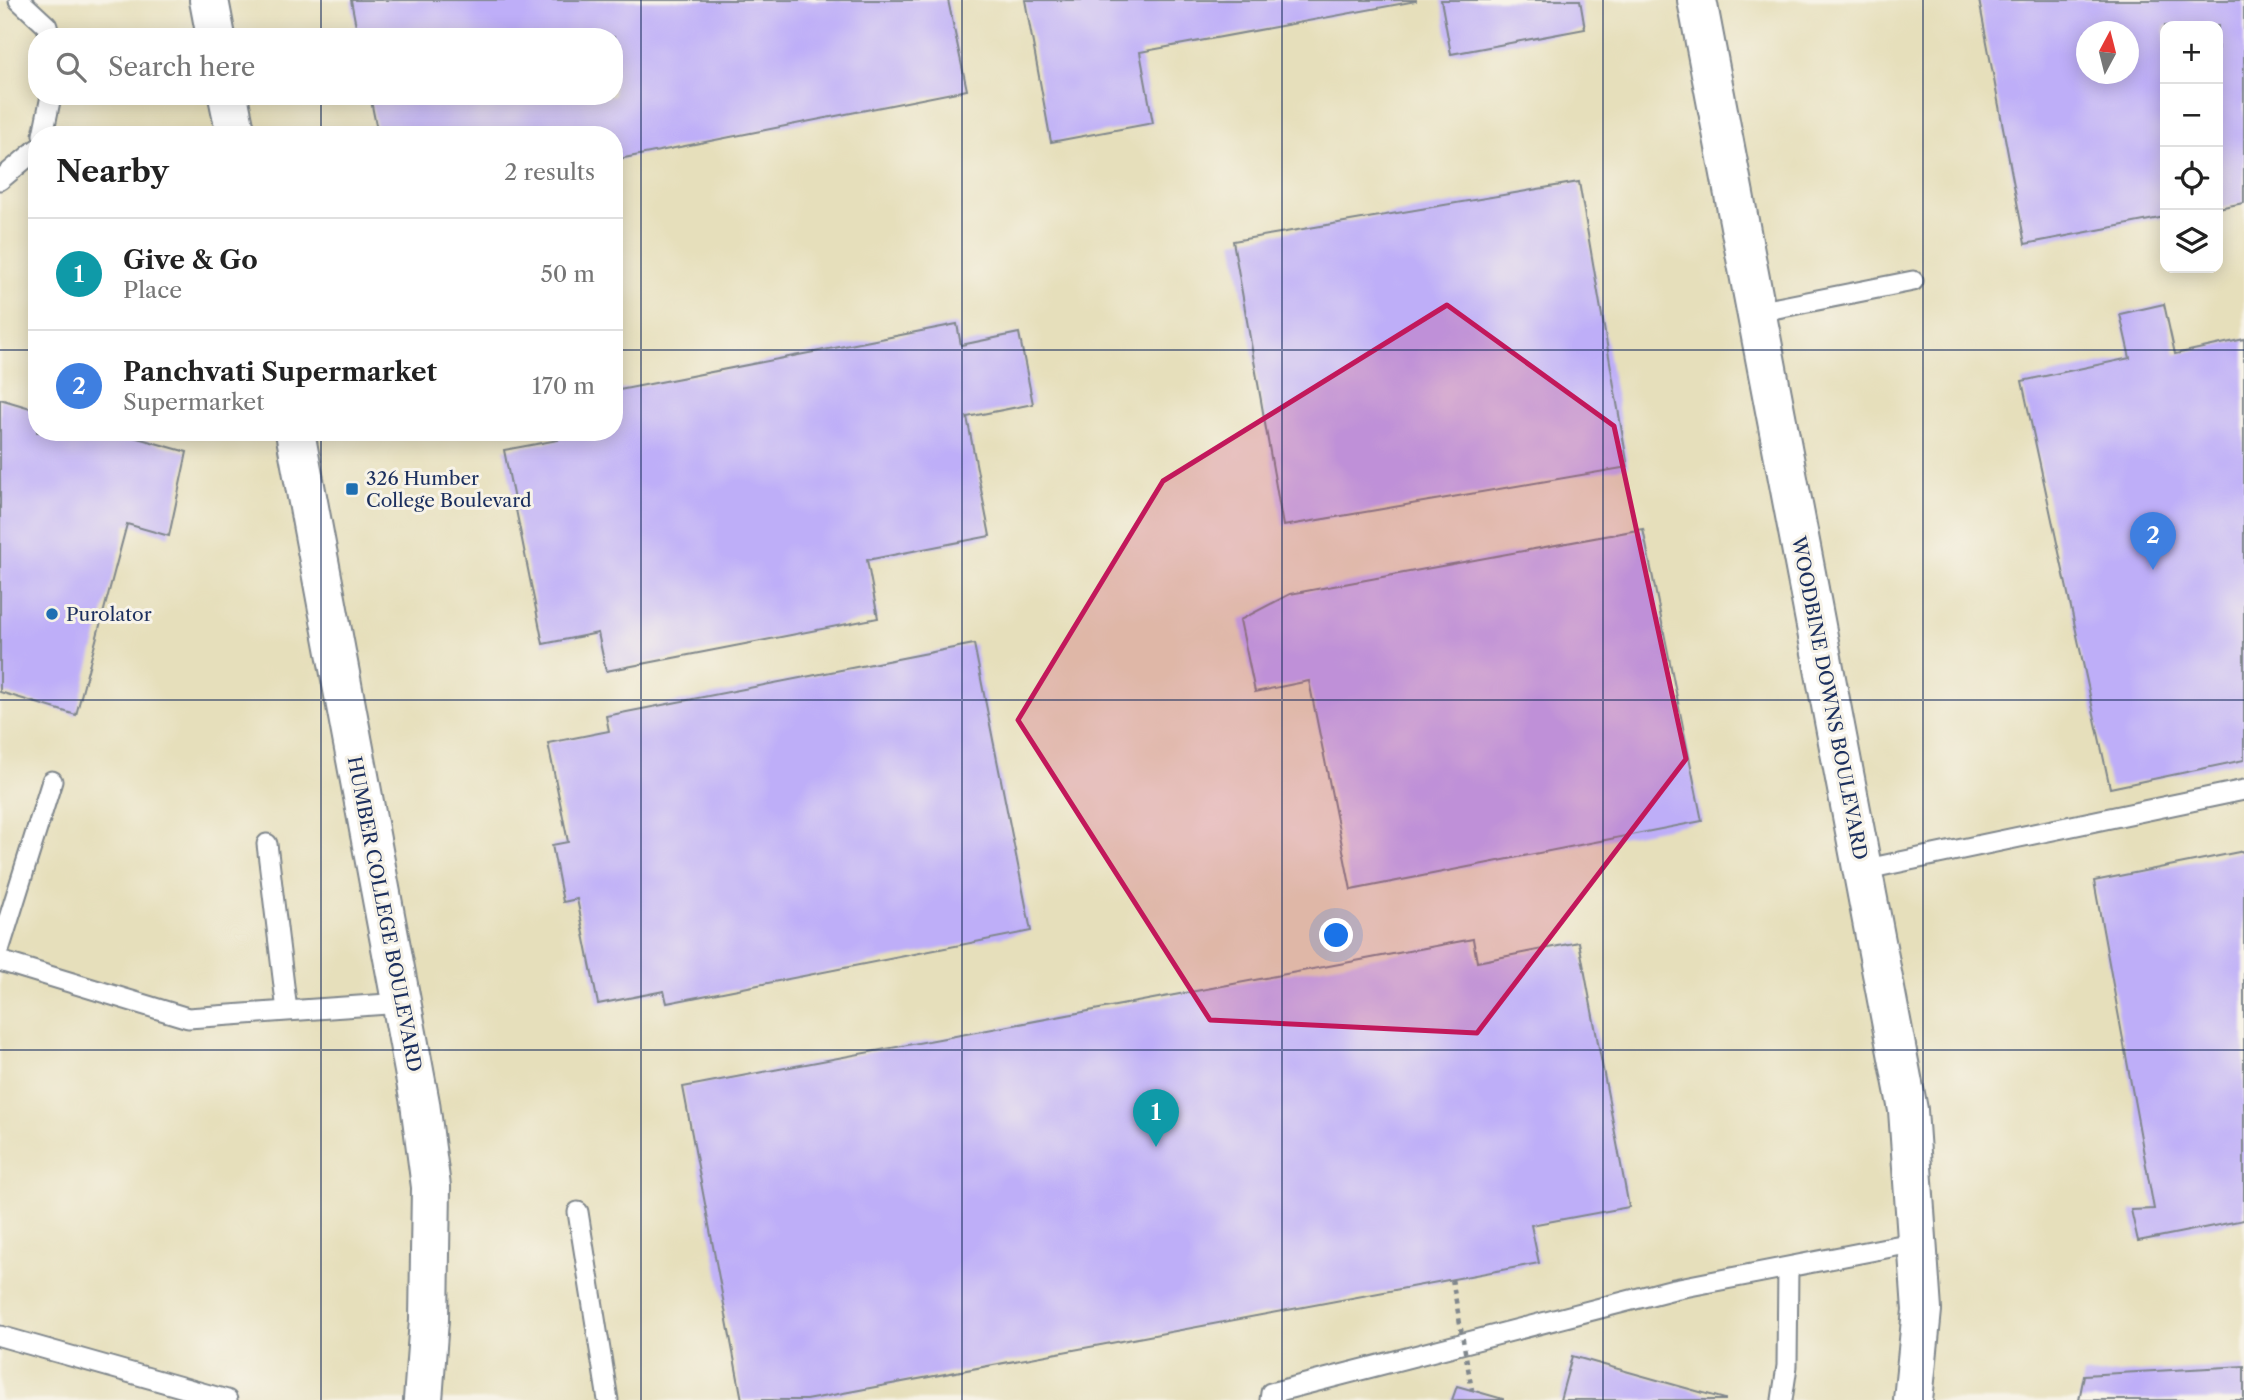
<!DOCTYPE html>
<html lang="en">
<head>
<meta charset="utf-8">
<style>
  body { margin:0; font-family:"Libre Caslon Text",serif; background:#f2f2f2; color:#222 }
  .controls { position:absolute; right:21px; top:21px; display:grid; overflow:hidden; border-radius:14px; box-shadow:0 4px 18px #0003 }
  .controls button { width:63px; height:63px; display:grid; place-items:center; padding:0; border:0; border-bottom:2px solid #e0e0e0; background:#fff; color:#222; font:35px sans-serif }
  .compass { position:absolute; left:2076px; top:21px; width:63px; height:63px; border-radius:50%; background:#fff; box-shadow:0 4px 18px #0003; rotate:7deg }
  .you { position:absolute; left:1337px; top:936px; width:24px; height:24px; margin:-18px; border:5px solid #fff; border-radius:50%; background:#1a73e8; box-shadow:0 0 0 10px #1a73e833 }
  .badge { display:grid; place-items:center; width:46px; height:46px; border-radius:50%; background:#1a73e8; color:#fff; font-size:23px; font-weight:700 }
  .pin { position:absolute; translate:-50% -58px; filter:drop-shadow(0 2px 4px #0008) }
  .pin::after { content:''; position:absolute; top:37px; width:24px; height:21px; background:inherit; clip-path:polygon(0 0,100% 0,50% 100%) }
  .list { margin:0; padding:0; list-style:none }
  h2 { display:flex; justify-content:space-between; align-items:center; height:91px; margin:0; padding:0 28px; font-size:30px }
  h2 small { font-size:23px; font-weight:400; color:#767676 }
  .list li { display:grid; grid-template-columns:46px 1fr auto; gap:21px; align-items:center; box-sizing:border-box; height:112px; padding:0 28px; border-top:2px solid #e0e0e0 }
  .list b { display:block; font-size:26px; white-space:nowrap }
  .list p { margin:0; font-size:23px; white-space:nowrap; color:#767676 }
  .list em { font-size:23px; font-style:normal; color:#767676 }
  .icon { flex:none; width:38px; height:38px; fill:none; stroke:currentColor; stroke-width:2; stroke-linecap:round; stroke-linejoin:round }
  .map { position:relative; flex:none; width:2244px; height:1400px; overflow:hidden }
  .search { position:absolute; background:#fff; box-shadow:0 4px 18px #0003; left:28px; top:28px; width:595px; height:77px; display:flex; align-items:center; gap:18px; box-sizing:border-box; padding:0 24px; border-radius:28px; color:#767676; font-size:26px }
  .panel { position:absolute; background:#fff; box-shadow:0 4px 18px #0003; left:28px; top:126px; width:595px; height:315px; border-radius:28px }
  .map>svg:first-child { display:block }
  .building { fill:#beaef8; fill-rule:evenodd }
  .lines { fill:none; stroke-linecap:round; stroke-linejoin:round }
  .service-casing { stroke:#80878c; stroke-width:23 }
  .minor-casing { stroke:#80878c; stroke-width:42 }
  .service { stroke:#fff; stroke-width:19 }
  .minor { stroke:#fff; stroke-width:38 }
  .path-bridge { stroke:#80878c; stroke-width:4.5; stroke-dasharray:5 5; stroke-linecap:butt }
  .marked { fill:#c2185b; fill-opacity:0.2; stroke:#c2185b; stroke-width:5; stroke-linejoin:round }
  .grid { fill:none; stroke:#1b2f5e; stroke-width:2; stroke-opacity:0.55 }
  .poi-dot { fill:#1f6fb2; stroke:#f7f3e8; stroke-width:2.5 }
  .labels { text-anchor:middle; stroke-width:6; stroke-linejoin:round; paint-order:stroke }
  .poi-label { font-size:19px; fill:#1b2f5e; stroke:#f7f3e8; text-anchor:start }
  .street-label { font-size:19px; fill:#1b2f5e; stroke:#f7f3e8 }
</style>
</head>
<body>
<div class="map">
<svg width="2244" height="1400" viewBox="0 0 2244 1400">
  <rect width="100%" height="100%" fill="#f7f3e8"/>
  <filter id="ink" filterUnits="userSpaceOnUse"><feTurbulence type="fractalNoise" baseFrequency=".0143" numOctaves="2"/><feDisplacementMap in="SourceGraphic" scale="14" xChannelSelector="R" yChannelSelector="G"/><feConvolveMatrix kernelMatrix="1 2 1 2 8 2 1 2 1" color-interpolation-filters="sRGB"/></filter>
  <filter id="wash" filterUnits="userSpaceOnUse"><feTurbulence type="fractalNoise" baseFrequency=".00686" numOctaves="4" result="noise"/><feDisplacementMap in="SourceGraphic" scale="28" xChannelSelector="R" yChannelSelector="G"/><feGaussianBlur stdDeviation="1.57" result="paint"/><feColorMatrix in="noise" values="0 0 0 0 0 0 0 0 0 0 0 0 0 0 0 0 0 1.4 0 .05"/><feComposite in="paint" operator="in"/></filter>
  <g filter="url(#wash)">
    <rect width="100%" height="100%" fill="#e6dfbb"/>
    <g id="blocks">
      <path class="building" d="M351 0H948L967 90 614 160V135H378L370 96H614V37H358Z
        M1025 0H1416V1L1140 52 1153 123 1051 142Z
        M1441 0H1580L1585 29 1451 54Z
        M1979 0H2244V203L2218 208V26H2165V217L2025 244ZM2086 32H2128V74H2086Z
        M1579 182 1628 467 1283 526 1233 241Z
        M2164 304 2175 354 2244 339V760L2110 788 2022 381 2130 358 2120 314Z
        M957 324 961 345 1019 333 1033 404 967 417 990 536 867 560 878 618 606 671 598 633 543 644 504 450 558 440 556 432H614V391Z
        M0 399 37 410V432H116L187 452 169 536 127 524 76 715 0 692Z
        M1643 529 1702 821 1351 890 1309 681 1255 692 1240 620 1290 594Z
        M974 644 1031 931 667 1003 664 991 598 1004 577 899 563 902 552 845 568 842 548 743 609 731 606 716Z
        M2244 851V1220L2138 1241 2131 1210 2154 1209 2094 881Z
        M1473 939 1477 962 1579 942 1629 1207 1531 1225 1539 1263 806 1400H742L683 1087Z
        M1572 1356 1725 1399V1400H1560Z
        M2244 1366V1400H2079L2084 1375Z
        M1457 1386 1503 1399V1400H1452Z"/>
    </g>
  </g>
  <g filter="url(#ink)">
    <use href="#blocks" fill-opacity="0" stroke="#80878c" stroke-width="2"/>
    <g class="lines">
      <defs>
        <path id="service" d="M19 0 47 26 49 37
          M43 135 51 96
          M0 180 37 149
          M1757 312 1913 281
          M267 844 287 1011 402 1003
          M1862 870 2244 790
          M0 947 52 781
          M0 961 188 1018 287 1011
          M578 1212 608 1400
          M0 1336 227 1400
          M1270 1400 1271 1393 1674 1289 1917 1242
          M1782 1400 1787 1366 1788 1267"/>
        <path id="minor" d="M209 0 216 37
          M1697 0 1908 1110 1922 1310 1913 1400
          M228 96 236 135
          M295 432 420 1103 431 1187 429 1320 423 1400"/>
      </defs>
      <use href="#service" class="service-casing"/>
      <use href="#minor" class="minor-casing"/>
      <use href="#service" class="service"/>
      <use href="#minor" class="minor"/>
      <path class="path-bridge" d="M1452 1279 1472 1390"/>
    </g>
  </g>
  <path class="marked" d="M1447 305 1614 426 1686 759 1477 1033 1210 1020 1018 720 1163 481Z"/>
  <path class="grid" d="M321 0V37M641 0V1400M962 0V1400M1282 0V1400M1603 0V1400M1923 0V1400M321 96V135M0 350H37M614 350H2244M321 432V1400M0 700H2244M0 1050H2244"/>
  <g class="poi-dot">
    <rect x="345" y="482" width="14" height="14" rx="3.5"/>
    <circle cx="52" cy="614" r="7"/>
  </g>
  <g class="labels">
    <g class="poi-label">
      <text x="366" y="485">326 Humber<tspan x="366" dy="22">College Boulevard</tspan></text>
      <text x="66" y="621">Purolator</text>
    </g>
    <g class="street-label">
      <text transform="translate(1830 698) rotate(79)" y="7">WOODBINE DOWNS BOULEVARD</text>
      <text transform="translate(385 914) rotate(79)" y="7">HUMBER COLLEGE BOULEVARD</text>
    </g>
  </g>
</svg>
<div class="controls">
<button>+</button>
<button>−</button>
<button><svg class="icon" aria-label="locate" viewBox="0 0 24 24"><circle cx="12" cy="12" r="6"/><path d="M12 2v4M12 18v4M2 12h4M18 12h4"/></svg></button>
<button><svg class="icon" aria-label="layers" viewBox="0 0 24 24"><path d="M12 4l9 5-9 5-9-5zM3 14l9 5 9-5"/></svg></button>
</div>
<svg class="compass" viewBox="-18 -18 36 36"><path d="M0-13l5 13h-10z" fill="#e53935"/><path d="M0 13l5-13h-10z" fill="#767676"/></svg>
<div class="you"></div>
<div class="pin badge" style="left:1156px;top:1147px;background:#0f9aa8">1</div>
<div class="pin badge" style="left:2153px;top:570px;background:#3f7fe0">2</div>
<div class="search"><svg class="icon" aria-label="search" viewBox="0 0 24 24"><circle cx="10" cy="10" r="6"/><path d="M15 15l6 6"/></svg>Search here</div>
<section class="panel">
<h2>Nearby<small>2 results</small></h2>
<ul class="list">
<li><span class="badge" style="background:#0f9aa8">1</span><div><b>Give &amp; Go</b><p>Place</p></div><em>50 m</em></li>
<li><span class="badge" style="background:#3f7fe0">2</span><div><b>Panchvati Supermarket</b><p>Supermarket</p></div><em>170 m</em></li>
</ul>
</section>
</div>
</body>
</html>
